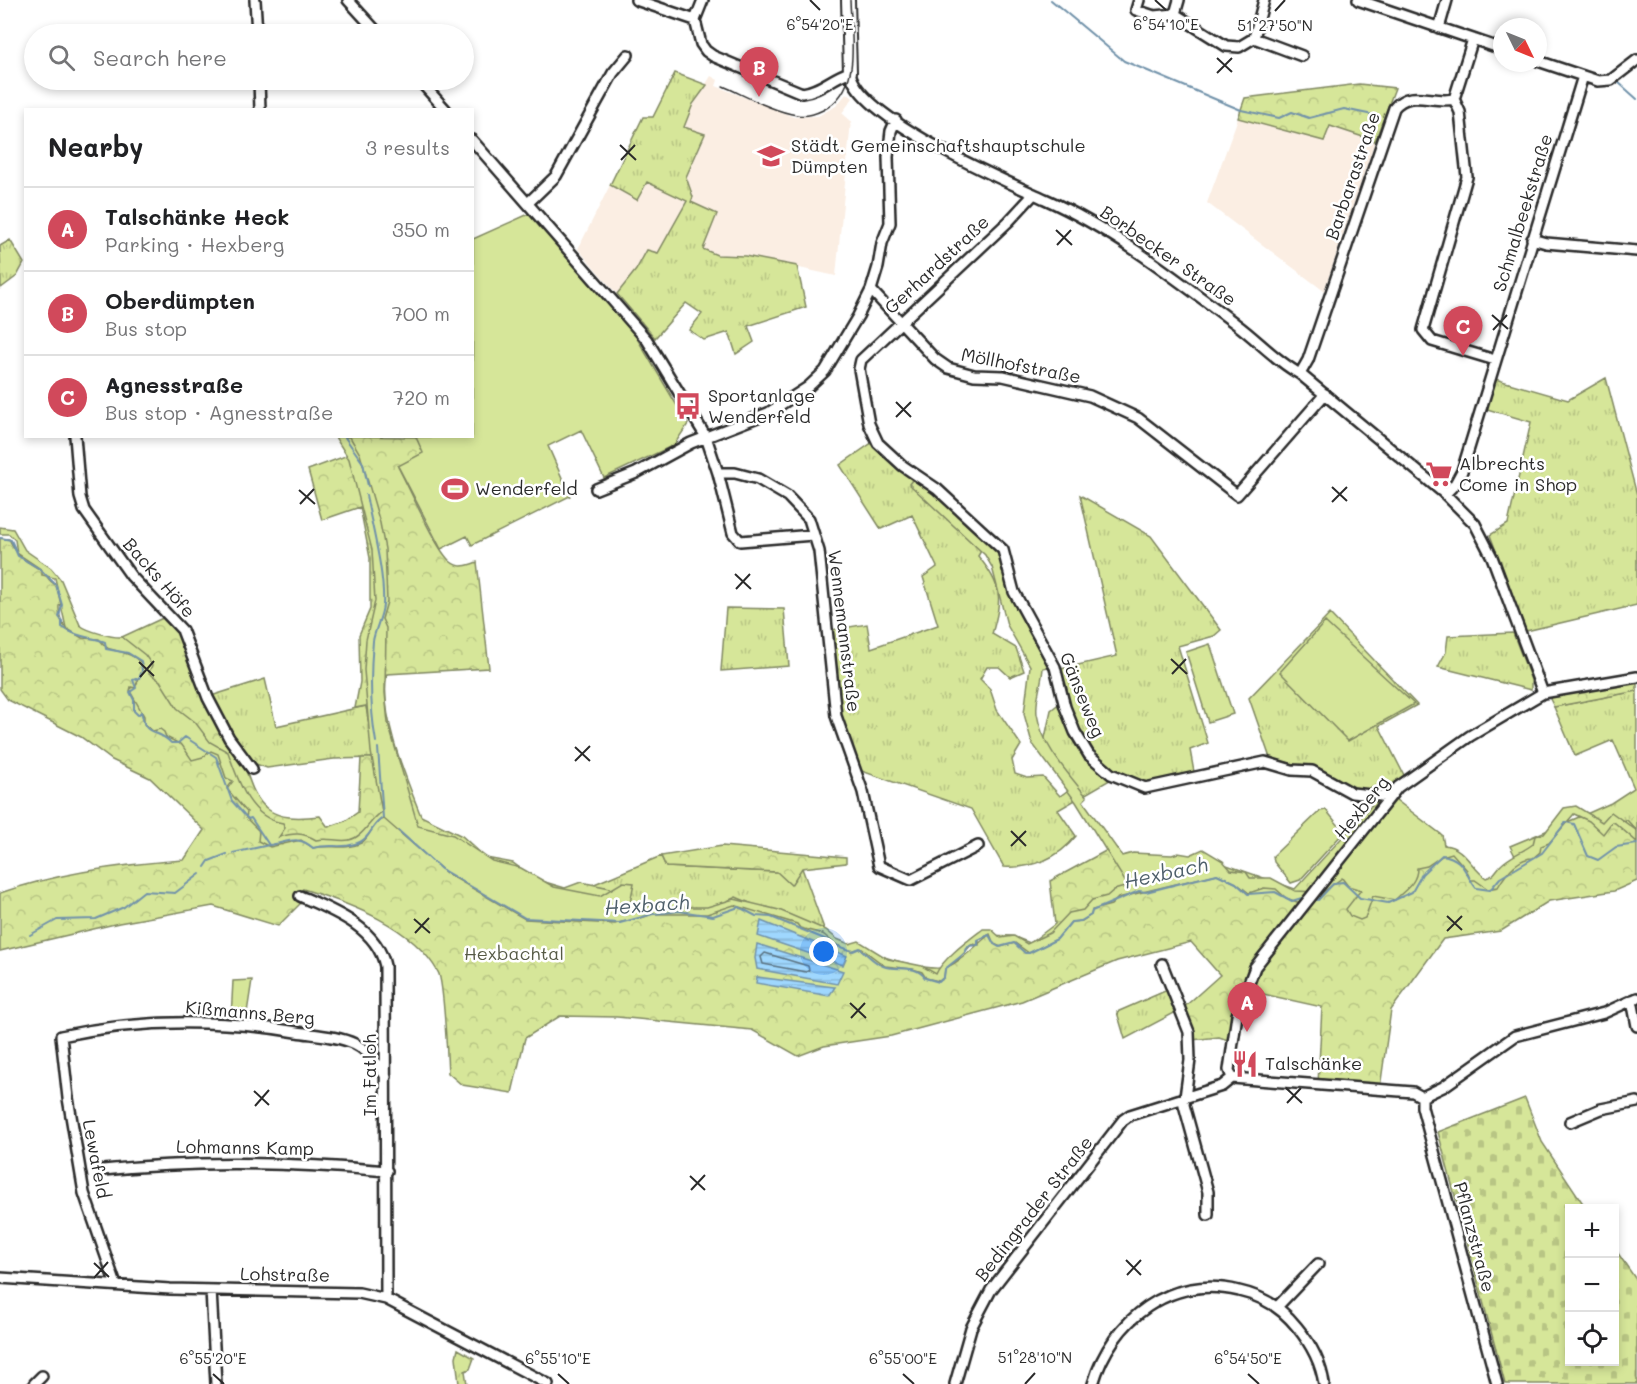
<!DOCTYPE html>
<html lang="en">
<head>
<meta charset="utf-8">
<style>
  body { margin:0; font-family:Mali,sans-serif; background:#f6f6f6; color:#202124 }
  .controls { position:absolute; right:18px; bottom:18px; display:grid; overflow:hidden; border-radius:0px; box-shadow:0 3px 9px #0003 }
  .controls button { width:54px; height:54px; display:grid; place-items:center; padding:0; border:0; border-bottom:2px solid #e0e0e0; background:#fff; color:#202124; font:30px sans-serif }
  .compass { position:absolute; left:1493px; top:18px; width:54px; height:54px; border-radius:50%; background:#fff; box-shadow:0 3px 9px #0003; rotate:133deg }
  .you { position:absolute; left:824px; top:952px; width:21px; height:21px; margin:-15px; border:4px solid #fff; border-radius:50%; background:#1a73e8; box-shadow:0 0 0 9px #1a73e833 }
  .badge { display:grid; place-items:center; width:39px; height:39px; border-radius:50%; background:#d1495b; color:#fff; font-size:20px; font-weight:700 }
  .pin { position:absolute; translate:-50% -50px; filter:drop-shadow(0 2px 3px #0008) }
  .pin::after { content:''; position:absolute; top:32px; width:21px; height:18px; background:inherit; clip-path:polygon(0 0,100% 0,50% 100%) }
  .list { margin:0; padding:0; list-style:none }
  h2 { display:flex; justify-content:space-between; align-items:center; height:78px; margin:0; padding:0 24px; font-size:26px }
  h2 small { font-size:20px; font-weight:400; color:#757577 }
  .list li { display:grid; grid-template-columns:39px 1fr auto; gap:18px; align-items:center; box-sizing:border-box; height:84px; padding:0 24px; border-top:2px solid #e0e0e0 }
  .list b { display:block; font-size:22px; white-space:nowrap }
  .list p { margin:0; font-size:20px; white-space:nowrap; color:#757577 }
  .list em { font-size:20px; font-style:normal; color:#757577 }
  .icon { flex:none; width:33px; height:33px; fill:none; stroke:currentColor; stroke-width:2; stroke-linecap:round; stroke-linejoin:round }
  .map { position:relative; flex:none; width:1637px; height:1384px; overflow:hidden }
  .search { position:absolute; background:#fff; box-shadow:0 3px 9px #0003; left:24px; top:24px; width:450px; height:66px; display:flex; align-items:center; gap:15px; box-sizing:border-box; padding:0 21px; border-radius:33px; color:#757577; font-size:22px }
  .panel { position:absolute; background:#fff; box-shadow:0 3px 9px #0003; left:24px; top:108px; width:450px; height:330px; border-radius:0px }
  .map>svg:first-child { display:block }
  .built { fill:#fbeee3 }
  .grass { fill:url(#grass-tufts); stroke:#808862; stroke-width:1.5 }
  .forest { fill:url(#forest-crowns); stroke:#808862; stroke-width:1.5 }
  .cemetery { fill:url(#cemetery-stones); stroke:#808862; stroke-width:1.5 }
  .park { fill:#d6e699; stroke:#808862; stroke-width:1.5 }
  .water { fill:url(#water-rules); stroke:#7192aa; stroke-width:1.5 }
  .lines { fill:none; stroke-linecap:round; stroke-linejoin:round }
  .shore { stroke:#59707f; stroke-width:1.5 }
  .stream { stroke:#7192aa; stroke-width:2 }
  .street-casing { stroke:#2b2b2b; stroke-width:14 }
  .secondary-casing { stroke:#2b2b2b; stroke-width:16 }
  .street { stroke:#fff; stroke-width:9 }
  .secondary { stroke:#fff; stroke-width:12 }
  .tram { stroke:#2b2b2b; stroke-width:1.5 }
  .ticks { fill:none; stroke:#2b2b2b; stroke-width:2 }
  .labels { text-anchor:middle; stroke-width:5; stroke-linejoin:round; paint-order:stroke }
  .poi-label { font-size:18px; fill:#2b2b2b; stroke:#fff; text-anchor:start }
  .street-label { font-size:18px; fill:#2b2b2b; stroke:#fff }
  .park-label { font-size:18px; fill:#565a46; stroke:#fff }
  .water-label { font-size:20px; font-style:italic; fill:#4e5f6a; stroke:#fff }
  .ticks-label { font-size:15px; text-anchor:middle; fill:#2b2b2b; stroke:#fff; stroke-width:5; stroke-linejoin:round; paint-order:stroke }
</style>
</head>
<body>
<div class="map">
<svg width="1637" height="1384" viewBox="0 0 1637 1384">
  <defs>
    <pattern id="grass-tufts" width="24" height="20" patternUnits="userSpaceOnUse" patternTransform="scale(1.5)"><rect width="24" height="20" fill="#d6e699"/><path d="M3 7l-1-3M5 7V3M7 7l1-3M15 17l-1-3M17 17v-4M19 17l1-3" fill="none" stroke="#b8c584"/></pattern>
    <pattern id="forest-crowns" width="20" height="18" patternUnits="userSpaceOnUse" patternTransform="scale(1.5)"><rect width="20" height="18" fill="#d6e699"/><path d="M2 6a3 3 0 1 1 6 0M12 15a3 3 0 1 1 6 0" fill="none" stroke="#b8c584"/></pattern>
    <pattern id="cemetery-stones" width="16" height="16" patternUnits="userSpaceOnUse" patternTransform="scale(1.5)"><rect width="16" height="16" fill="#d6e699"/><path d="M2 7V4a2 2 0 0 1 4 0v3zM10 15v-3a2 2 0 0 1 4 0v3z" fill="#b8c584"/></pattern>
    <pattern id="water-rules" width="6" height="5" patternUnits="userSpaceOnUse" patternTransform="scale(1.5)"><rect width="6" height="5" fill="#9fd7fe"/><path d="M0 2.5h6" fill="none" stroke="#89b9da"/></pattern>
  </defs>
  <rect width="100%" height="100%" fill="#fff"/>
  <filter id="ink" filterUnits="userSpaceOnUse"><feTurbulence type="fractalNoise" baseFrequency=".0167" numOctaves="2"/><feDisplacementMap in="SourceGraphic" scale="12" xChannelSelector="R" yChannelSelector="G"/><feConvolveMatrix kernelMatrix="1 2 1 2 8 2 1 2 1" color-interpolation-filters="sRGB"/></filter>
  <g filter="url(#ink)">
    <path class="built" d="M711 76 718 80 716 86 794 117 818 116 836 106 847 93 853 98 842 113 851 121 836 276 745 256 717 255 703 249 691 202 693 197 686 177 705 135 683 127 693 104Z
      M1238 118 1323 141 1330 126 1375 141 1324 291 1207 203Z
      M647 182 687 200 658 254 647 251 636 270 617 294 578 249 610 185 637 200Z"/>
    <path class="grass" d="M675 73 707 85 693 104 684 127 705 134 686 177 693 197 691 202 717 214 703 249 717 255 745 256 797 266 806 307 748 326 754 342 736 354 729 332 704 340 689 330 702 314 686 303 655 338 617 294 636 270 647 250 658 253 687 201 647 182 637 200 610 185 643 117H653Z
      M10 240 24 263 17 276 1 288 0 246Z
      M1606 378 1637 495V605L1526 631 1490 535 1508 524 1531 422 1487 409 1495 379 1568 400Z
      M879 438 991 534 978 556C1003 586 1002 599 992 634L1016 648 1024 671 1010 677 999 667H987L980 679 990 689 997 710 1021 745 1012 760 1015 774 1027 778 1043 777 1060 796 1071 788 1043 747 1051 710 1061 702 1052 671 1117 656 1080 495 1151 536 1221 630 1214 636 1178 646 1208 743 1190 750 1196 783 1152 789 1113 778 1058 810 1076 836C1059 858 1032 869 1004 867L971 809 850 767 825 631 867 624 871 648 938 625 923 577 937 567 912 515 881 529 840 465Z
      M726 608 784 609 789 666 721 671Z
      M1330 614 1417 705 1379 726 1406 779 1384 794 1349 790 1317 770 1270 758 1249 698Z
      M1513 633 1531 680V690L1438 667 1446 652 1448 636Z
      M265 679 276 726 366 706 374 758 334 759 267 768 253 763 231 737 211 696Z
      M1637 691V831L1626 820 1602 831 1584 815 1611 803 1634 788 1613 740 1575 756 1554 707Z
      M661 856 666 867 778 872 802 868 826 934 707 910 623 904 610 888 592 885Z
      M1172 988 1180 1010 1125 1039 1117 1012Z
      M458 1349 474 1358 470 1369 465 1371 467 1384H459L456 1357Z"/>
    <path class="forest" d="M1359 84 1395 88 1375 141 1330 126 1324 141 1238 118 1245 98Z
      M339 436 416 437 424 453 398 467C409 487 436 550 451 562 459 569 469 565 477 562L489 668 387 674C379 715 406 778 421 816L462 836 486 858 513 863 535 879 565 888 581 882 610 888 623 904 707 910 736 897C772 912 918 981 949 966 963 960 976 945 989 935L1012 936 1030 943 1055 924 1050 881 1111 848 1149 884 1224 864 1295 889 1372 805 1358 796 1391 797 1488 883 1516 858 1510 846 1584 815 1601 831 1612 822 1627 820 1637 831V881L1614 891 1549 901 1501 931 1443 939 1391 1010 1380 1088 1318 1084 1322 1007 1245 990 1231 1041 1219 1037 1192 1040 1182 1009 1220 975 1191 942 1117 961 1022 1001 891 1036 824 1046 798 1056 752 1030 617 1017 560 1016 525 1038 512 1093 462 1085 448 1073C447 1057 444 981 438 972 412 926 351 904 303 889L301 903 278 926 213 906 119 923 0 951V893C58 873 123 864 184 860L204 830 150 778 112 760 81 737 8 700 0 689V538L9 539C19 559 22 558 39 569 47 573 47 581 56 585L62 604 59 606C58 627 73 639 94 636L107 644 165 617 172 623 244 763C257 811 271 822 320 816L328 827 345 821 358 812 361 758H374L366 706 355 708 360 682 359 635 370 609V558L360 507 322 520 308 470 351 454Z
      M1637 682V691L1554 707 1549 697Z
      M722 846 846 857V863L802 868 791 885 777 872 666 867 661 856Z"/>
    <path class="cemetery" d="M1525 1098 1542 1142 1586 1208H1570V1362H1614L1615 1249 1637 1281V1384H1505L1438 1132Z"/>
    <path class="park" d="M531 213 635 335 688 424 674 445 604 478 581 430 548 446 570 496 472 545 467 536 441 549 398 466 423 453 416 437 472 436 473 239Z
      M335 437H350L360 454 380 523 385 549 387 602 382 619 386 628 385 693 388 723 418 826 453 835 492 861 521 868 554 887 600 896 623 882 634 883 628 913 663 907H707L734 899 779 910 826 930 837 939 849 944 859 941 888 959 922 966 936 974C942 959 970 939 983 929H991L1001 938 1014 936 1027 944 1050 933 1069 913 1083 910 1092 900 1107 896 1114 890 1128 886 1076 802 1032 743 1024 714 1030 666 1007 625 992 567 985 555 909 484 915 476 930 485 998 550 1053 666 1043 668C1042 683 1035 700 1037 714 1042 746 1067 772 1087 797L1083 801 1122 856 1133 853 1172 855 1178 853 1190 855 1203 849 1223 861 1231 870 1246 872 1250 878H1271L1295 891 1320 892 1396 800 1442 835 1444 845C1465 847 1470 867 1486 878 1494 876 1495 872 1500 866 1509 856 1523 852 1533 844L1535 836 1544 834 1564 808 1576 806 1602 822 1611 812 1637 831V842L1615 823 1612 822 1603 834 1589 821 1574 814 1549 843 1541 846 1540 852 1533 858C1517 858 1506 873 1498 887L1488 889 1475 880H1470L1467 870 1452 853 1442 856 1427 866 1417 868C1417 884 1404 890 1395 900L1373 896 1365 918 1360 920 1350 916 1346 909 1361 890 1348 886 1342 878 1311 901 1297 902 1286 898 1276 889 1264 888 1249 893 1236 883 1217 874 1118 898 1111 905 1092 910 1091 915 1082 921 1071 922 1057 939 1029 953 1015 943 1001 947 994 944 990 934 979 940V945L972 944 958 960 945 969 944 977 939 981 926 978 922 972 913 969 885 966 861 948 851 951 835 944 823 934 800 928 797 924 734 905 707 914H651C639 921 627 919 615 924L525 919 446 873 384 819C371 823 371 837 361 843 345 851 330 844 313 848L301 840 270 847 258 841 259 831 246 818 247 812C245 811 230 792 227 789L233 781 226 778 218 754 211 751 203 757 192 760 182 745 166 737 164 732 160 729 153 731 144 724V716L130 691 131 687 135 688 143 668C138 654 123 653 110 649 105 648 103 643 99 639L82 638 66 628 55 578 42 575V570L17 553 15 540 9 534H0V527L13 529 25 550 51 568 61 580 80 625C87 631 113 638 122 637L145 655 152 665 149 673 160 681 177 708 195 722 210 742 228 752C238 780 249 818 283 823L285 828 279 837C293 833 303 832 316 840 327 837 338 842 349 840 364 837 370 819 382 812L371 752 364 670 366 640 375 601 372 550 349 459Z
      M1325 622 1414 704 1348 741 1280 672Z
      M1210 644 1233 714 1208 722 1186 652Z
      M1326 810 1344 832 1300 880 1291 883 1274 862 1273 856 1320 811Z
      M252 980 246 1019 231 1018 233 981Z"/>
    <path class="water" d="M761 921 847 956 843 965 758 936Z
      M757 944 843 971 837 984 757 969 755 958Z
      M757 977 834 987H835L829 996 756 983Z"/>
    <g class="lines">
      <path class="shore" d="M765 953 808 966 809 970 806 972 763 964 761 957Z"/>
      <path class="stream" d="M1051 0 1124 61 1241 110 1279 118 1292 112 1309 118 1344 109 1373 115
        M1618 82 1637 99
        M344 436 363 463 368 486
        M366 495C372 527 385 574 383 605 382 617 375 629 373 641 370 674 370 709 376 742
        M0 538 11 540 18 556 40 569 56 585 62 605 59 617 62 621V627C76 637 91 637 105 642L106 649 128 653 141 661 142 672 139 678 133 680 136 688 130 692 134 700V711L138 715 141 712C143 716 143 723 146 727 151 734 163 733 171 743H178L185 737 216 757 232 801 248 819 251 818 269 845C287 843 298 834 313 848 329 843 345 850 360 842 371 837 372 824 383 818L378 748
        M399 831 441 869 525 918 620 923 653 914 679 911 713 916 739 907 756 916 771 917 827 940 834 945 853 951 860 948C866 954 877 965 886 967 899 970 917 965 925 978L939 982 944 977 945 969 965 953 968 946 978 945V940L989 935 994 944 999 947 1014 943 1025 953H1029L1057 939 1071 922 1081 921 1091 915 1092 911 1139 891 1146 892 1217 874 1236 883 1248 894 1275 892 1292 901 1305 897
        M233 853 269 845
        M205 867 209 861 227 854
        M1313 900H1318L1334 883 1343 882 1360 898 1388 903 1412 892 1422 874 1442 855C1464 858 1464 873 1476 888L1490 890 1500 878 1542 853 1566 822 1574 824 1588 856 1598 860 1616 847 1637 844
        M30 935 57 920 96 919 124 907 144 891 175 893 200 874"/>
      <defs>
        <path id="street" d="M255 0 257 34
          M348 0 379 34
          M636 0 695 20
          M703 0 695 20 701 44 706 51 713 56 802 93C821 91 832 77 850 72 858 118 1003 180 1045 199 1114 230 1175 278 1236 324 1258 340 1276 361 1300 374L1445 494 1475 524 1492 557 1543 693
          M1139 0 1136 10 1154 16 1175 14
          M1179 0 1175 14 1226 46 1239 47 1254 38 1264 0
          M1358 0 1502 49
          M1439 28 1447 0
          M1254 38 1302 56
          M1538 61 1598 81 1611 80 1637 60
          M259 80 260 110
          M419 80 446 110
          M1454 99 1460 112 1467 177 1423 330 1432 341 1495 360
          M1454 99 1473 39
          M472 140 647 340 706 437 718 473H735L758 479 787 496 809 519 819 551 836 716 863 792 879 866 911 880 978 846
          M1034 194 1009 221 861 360 859 369 869 424 878 443 903 466 937 489 1003 550 1014 592 1055 667 1065 707 1075 732 1089 755 1111 774 1145 788 1265 762 1292 770 1312 771 1352 793 1390 797
          M529 202 556 176 613 73 628 55
          M1532 239 1546 243 1637 251
          M871 290 935 359 948 368 974 375 1003 376 1090 396 1138 418 1237 495 1325 394
          M1300 374 1308 360 1394 108C1410 88 1432 104 1454 99
          M75 436 80 497 84 510 131 576 182 630 208 698 229 738 252 769
          M718 473 733 533 740 541 813 535
          M596 489 636 473 691 443 768 413 808 387 825 371 858 316 871 290 878 267 882 243 890 223 888 157 891 131 896 120
          M1445 494 1455 484 1462 471 1583 76
          M300 896C332 910 377 927 385 966L386 1299
          M1162 964 1189 1032 1190 1060 1184 1105 1208 1192V1215
          M1632 1000 1637 1026
          M1232 1078 1229 1070 1237 1015 1255 967 1398 787 1470 736 1543 693 1637 677
          M1232 1078 1413 1092 1422 1097 1443 1087 1515 1036 1604 1013 1637 998
          M1422 1097V1107L1497 1384
          M1570 1122 1601 1109 1637 1102
          M103 1170C198 1160 292 1162 387 1171
          M0 1278 170 1289 359 1293 386 1299 548 1384
          M116 1285 84 1193 68 1098 61 1036C139 1019 218 1019 297 1032 316 1035 338 1036 355 1044 369 1051 378 1064 386 1077
          M211 1290 216 1384
          M1277 1307 1318 1264
          M34 1384 42 1376
          M955 1384 971 1328 991 1290 1123 1120 1130 1115 1222 1086 1232 1078
          M1093 1384C1112 1319 1171 1274 1239 1291 1262 1296 1282 1308 1297 1327 1311 1344 1321 1362 1324 1384"/>
        <path id="secondary" d="M848 0 850 72"/>
      </defs>
      <use href="#street" class="street-casing"/>
      <use href="#secondary" class="secondary-casing"/>
      <use href="#street" class="street"/>
      <use href="#secondary" class="secondary"/>
      <path class="tram" d="M723 86C746 96 772 111 797 115 806 117 815 114 823 110 863 90 851 36 850 0"/>
    </g>
  </g>
  <path class="ticks" d="M810 0 820 10M1155 0 1166 10M1275 11 1285 0M1217 58 1232 72M1217 73 1232 58M620 145 636 160M621 160 635 145M1056 230 1072 245M1057 245 1071 230M1492 315 1508 329M1493 330 1507 315M896 402 911 417M896 417 911 402M1332 487 1347 501M299 490 315 504M1332 502 1347 487M300 504 314 489M735 574 751 589M736 589 750 574M1171 659 1187 674M139 662 154 676M1172 674 1186 659M140 677 154 661M575 747 590 761M575 761 590 746M1011 831 1026 846M1011 846 1026 831M1447 916 1462 930M414 919 430 933M1447 931 1462 916M415 933 429 918M850 1003 866 1018M851 1018 865 1003M1286 1088 1302 1103M254 1091 269 1105M1287 1103 1301 1088M255 1106 269 1090M690 1176 705 1190M691 1190 705 1175M1126 1260 1141 1275M94 1263 109 1277M1127 1275 1141 1260M94 1278 108 1262M213 1374 224 1384M558 1374 569 1384M903 1374 914 1384M1248 1374 1259 1384M1025 1384 1035 1373"/>
  <defs>
    <symbol id="school-bare" viewBox="-9 -9 18 18"><path d="M0-5L7-2L0 1L-7-2ZM-4 1L0 2.5L4 1V4Q0 6-4 4Z" fill="#d1495b" stroke="#fff" stroke-width="2.5" paint-order="stroke"/></symbol>
    <symbol id="bus-bare" viewBox="-9 -9 18 18"><path d="M-5-6H5V4H4V6H2V4H-2V6H-4V4H-5ZM-3.5-4V0h7V-4ZM-3.5 1.2v1.5H-2V1.2ZM2 1.2v1.5H3.5V1.2Z" fill="#d1495b" stroke="#fff" stroke-width="2.5" paint-order="stroke"/></symbol>
    <symbol id="supermarket-bare" viewBox="-9 -9 18 18"><path d="M-6-5.5h2.5l.6 2H6L4.5 2H-2.5L-4.4-4H-6ZM-1.5 3.2a1.3 1.3 0 1 0 .1 0ZM3 3.2a1.3 1.3 0 1 0 .1 0Z" fill="#d1495b" stroke="#fff" stroke-width="2.5" paint-order="stroke"/></symbol>
    <symbol id="stadium-bare" viewBox="-9 -9 18 18"><path d="M0-5a6.5 5 0 1 0 0 10a6.5 5 0 1 0 0-10ZM-3.5-1.8h7v3.6h-7Z" fill="#d1495b" stroke="#fff" stroke-width="2.5" paint-order="stroke"/></symbol>
    <symbol id="restaurant-bare" viewBox="-9 -9 18 18"><path d="M-5-6h1v4h1v-4h1v4h1v-4h1v5L-1.5 .5V6h-2V.5L-5-1ZM5-6V6H3V1.5H1.5Q1.5-4 5-6Z" fill="#d1495b" stroke="#fff" stroke-width="2.5" paint-order="stroke"/></symbol>
  </defs>
  <g fill-rule="evenodd">
    <use href="#school-bare" x="752" y="137" width="38" height="38"/>
    <use href="#bus-bare" x="669" y="387" width="38" height="38"/>
    <use href="#supermarket-bare" x="1420" y="455" width="38" height="38"/>
    <use href="#stadium-bare" x="436" y="470" width="38" height="38"/>
    <use href="#restaurant-bare" x="1226" y="1045" width="38" height="38"/>
  </g>
  <g class="labels">
    <g class="poi-label">
      <text x="791" y="152">Städt. Gemeinschaftshauptschule<tspan x="791" dy="21">Dümpten</tspan></text>
      <text x="708" y="402">Sportanlage<tspan x="708" dy="21">Wenderfeld</tspan></text>
      <text x="1459" y="470">Albrechts<tspan x="1459" dy="21">Come in Shop</tspan></text>
      <text x="475" y="495">Wenderfeld</text>
      <text x="1265" y="1070">Talschänke</text>
    </g>
    <g class="street-label">
      <text transform="translate(1353 176) rotate(-71)" y="6">Barbarastraße</text>
      <text transform="translate(1523 213) rotate(-73)" y="6">Schmalbeekstraße</text>
      <text transform="translate(1168 256) rotate(35)" y="6">Borbecker Straße</text>
      <text transform="translate(937 265) rotate(-43)" y="6">Gerhardstraße</text>
      <text transform="translate(1021 366) rotate(11)" y="6">Möllhofstraße</text>
      <text transform="translate(159 578) rotate(49)" y="6">Backs Höfe</text>
      <text transform="translate(844 631) rotate(83)" y="6">Wennemannstraße</text>
      <text transform="translate(1082 695) rotate(68)" y="6">Gänseweg</text>
      <text transform="translate(1362 808) rotate(-51)" y="6">Hexberg</text>
      <text transform="translate(250 1013) rotate(5)" y="6">Kißmanns Berg</text>
      <text transform="translate(370 1075) rotate(-90)" y="6">Im Fatloh</text>
      <text transform="translate(245 1148) rotate(1)" y="6">Lohmanns Kamp</text>
      <text transform="translate(96 1159) rotate(79)" y="6">Lewafeld</text>
      <text transform="translate(1034 1209) rotate(-52)" y="6">Bedingrader Straße</text>
      <text transform="translate(1474 1237) rotate(75)" y="6">Pflanzstraße</text>
      <text transform="translate(285 1275) rotate(1)" y="6">Lohstraße</text>
    </g>
    <g class="park-label">
      <text x="514" y="960">Hexbachtal</text>
    </g>
    <g class="water-label">
      <text transform="translate(1166 873) rotate(-12)" y="7">Hexbach</text>
      <text transform="translate(647 905) rotate(-4)" y="7">Hexbach</text>
    </g>
  </g>
  <g class="ticks-label">
    <text x="820" y="30">6°54'20"E</text>
    <text x="1166" y="30">6°54'10"E</text>
    <text x="1275" y="31">51°27'50"N</text>
    <text x="1035" y="1363">51°28'10"N</text>
    <text x="213" y="1364">6°55'20"E</text>
    <text x="558" y="1364">6°55'10"E</text>
    <text x="903" y="1364">6°55'00"E</text>
    <text x="1248" y="1364">6°54'50"E</text>
  </g>
</svg>
<div class="controls">
<button>+</button>
<button>−</button>
<button><svg class="icon" aria-label="locate" viewBox="0 0 24 24"><circle cx="12" cy="12" r="6"/><path d="M12 2v4M12 18v4M2 12h4M18 12h4"/></svg></button>
</div>
<svg class="compass" viewBox="-18 -18 36 36"><path d="M0-13l5 13h-10z" fill="#e53935"/><path d="M0 13l5-13h-10z" fill="#757577"/></svg>
<div class="you"></div>
<div class="pin badge" style="left:1247px;top:1032px">A</div>
<div class="pin badge" style="left:759px;top:97px">B</div>
<div class="pin badge" style="left:1463px;top:356px">C</div>
<div class="search"><svg class="icon" aria-label="search" viewBox="0 0 24 24"><circle cx="10" cy="10" r="6"/><path d="M15 15l6 6"/></svg>Search here</div>
<section class="panel">
<h2>Nearby<small>3 results</small></h2>
<ul class="list">
<li><span class="badge">A</span><div><b>Talschänke Heck</b><p>Parking · Hexberg</p></div><em>350 m</em></li>
<li><span class="badge">B</span><div><b>Oberdümpten</b><p>Bus stop</p></div><em>700 m</em></li>
<li><span class="badge">C</span><div><b>Agnesstraße</b><p>Bus stop · Agnesstraße</p></div><em>720 m</em></li>
</ul>
</section>
</div>
</body>
</html>
